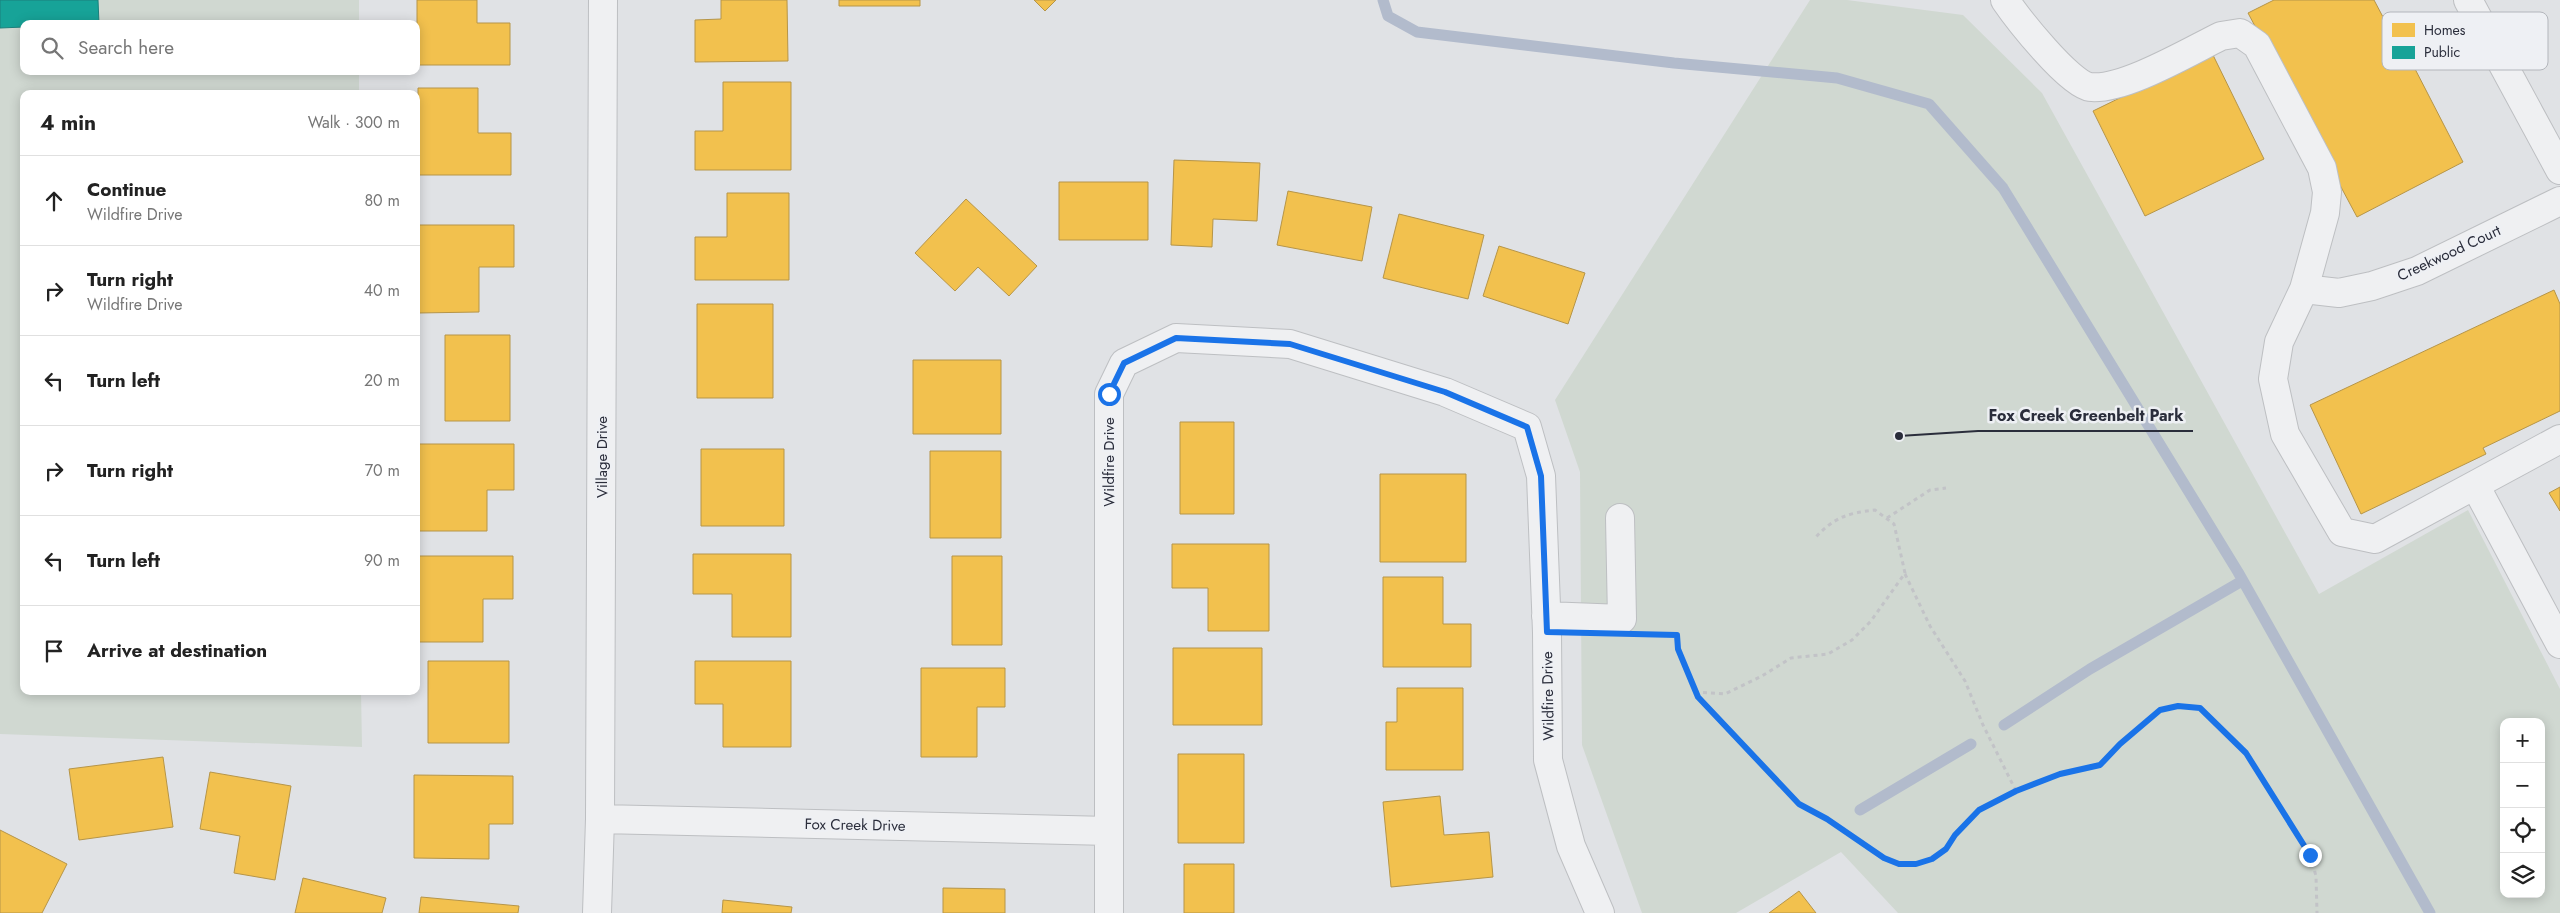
<!DOCTYPE html>
<html lang="en">
<head>
<meta charset="utf-8">
<style>
  body { margin:0; font-family:Jost,sans-serif; background:#f6f6f6; color:#222 }
  .controls { position:absolute; right:15px; bottom:15px; display:grid; overflow:hidden; border-radius:10px; box-shadow:0 2px 12px #0003 }
  .controls button { width:45px; height:45px; display:grid; place-items:center; padding:0; border:0; border-bottom:1px solid #e0e0e0; background:#fff; color:#222; font:25px sans-serif }
  .stop { position:absolute; width:15px; height:15px; margin:-11px; border:4px solid #1a73e8; border-radius:50%; background:#fff }
  .stop.end { background:#1a73e8; border-color:#fff; box-shadow:0 1px 5px #0008 }
  .list { margin:0; padding:0; list-style:none }
  h2 { display:flex; justify-content:space-between; align-items:center; height:65px; margin:0; padding:0 20px; font-size:21px }
  h2 small { font-size:16px; font-weight:400; color:#767676 }
  .list li { display:grid; grid-template-columns:32px 1fr auto; gap:15px; align-items:center; box-sizing:border-box; height:90px; padding:0 20px; border-top:1px solid #e0e0e0 }
  .list b { display:block; font-size:19px; white-space:nowrap }
  .list p { margin:0; font-size:16px; white-space:nowrap; color:#767676 }
  .list em { font-size:16px; font-style:normal; color:#767676 }
  .icon { flex:none; width:28px; height:28px; fill:none; stroke:currentColor; stroke-width:2; stroke-linecap:round; stroke-linejoin:round }
  .map { position:relative; flex:none; width:2560px; height:913px; overflow:hidden }
  .search { position:absolute; background:#fff; box-shadow:0 2px 12px #0003; left:20px; top:20px; width:400px; height:55px; display:flex; align-items:center; gap:12px; box-sizing:border-box; padding:0 18px; border-radius:10px; color:#767676; font-size:19px }
  .panel { position:absolute; background:#fff; box-shadow:0 2px 12px #0003; left:20px; top:90px; width:400px; height:605px; border-radius:10px }
  .map>svg:first-child { display:block }
  .green { fill:#d0d8d1; fill-rule:evenodd }
  .homes { fill:#f2c14e; stroke:#b69548 }
  .public { fill:#17a398; stroke:#1d807c }
  .lines { fill:none; stroke-linecap:round; stroke-linejoin:round }
  .stream { stroke:#b2bbcc; stroke-width:11 }
  .minor-casing { stroke:#bdbfc2; stroke-width:30 }
  .path { stroke:#c2c3c7; stroke-width:3; stroke-dasharray:4 4; stroke-linecap:butt }
  .minor { stroke:#eff0f2; stroke-width:28 }
  .route { stroke:#1a73e8; stroke-width:6 }
  .labels { text-anchor:middle; stroke-width:5; stroke-linejoin:round; paint-order:stroke }
  .street-label { font-size:15px; fill:#2a2d3b; stroke:#eef0f4 }
  .key { fill:#eef0f4; stroke:#b3b6bc; stroke-width:1 }
  .key-label { font-size:14px; fill:#2a2d3b }
  .leader { fill:none; stroke:#2a2d3b; stroke-width:2 }
  .callout-dot { fill:#2a2d3b; stroke:#eef0f4; stroke-width:2 }
  .callout-label { font-size:16px; text-anchor:middle; font-weight:bold; fill:#2a2d3b; stroke:#eef0f4; stroke-width:5; stroke-linejoin:round; paint-order:stroke }
</style>
</head>
<body>
<div class="map">
<svg width="2560" height="913" viewBox="0 0 2560 913">
  <rect width="100%" height="100%" fill="#e0e2e5"/>
  <path class="green" d="M0 0H359V24H24V71H359V94H24V691H361L362 747 0 734Z
    M1810 0H1847L1963 15 2042 93 2319 594 2468 510 2560 689V913H1898L1841 852 1736 913H1642L1582 745 1580 472 1555 400ZM2504 722H2541V894H2504Z"/>
  <path class="homes" d="M417 0H477V23H510V65H417Z
    M721 0H787L788 61 695 62V20L721 19Z
    M839 0H920V6H839Z
    M1034 0H1056L1045 11Z
    M2274 0H2374L2393 36 2397 34 2463 162 2357 217 2248 13Z
    M2212 53 2264 159 2145 216 2093 111Z
    M723 82H791V170H695V131H723Z
    M418 88H478V133H511V175H418Z
    M1174 160 1260 163 1257 221 1213 219 1212 247 1171 245Z
    M1059 182H1148V240H1059Z
    M1288 191 1372 207 1362 261 1277 245Z
    M727 193H789V280H695V237H727Z
    M966 199 1037 266 1009 296 978 267 955 291 915 253Z
    M1399 214 1484 235 1468 299 1383 278Z
    M418 225H514V267H479V312L418 313Z
    M1499 246 1585 273 1568 324 1483 296Z
    M2554 290 2560 304V411L2483 448 2486 454 2361 514 2310 405Z
    M697 304H773V398H697Z
    M445 335H510V421H445Z
    M913 360H1001V434H913Z
    M1180 422H1234V514H1180Z
    M416 444H514V490H487V531H416Z
    M701 449H784V526H701Z
    M930 451H1001V538H930Z
    M1380 474H1466V562H1380Z
    M2560 487V511L2549 493Z
    M1172 544H1269V631H1208V588H1172Z
    M693 554H791V637H732V594H693Z
    M417 556H513V599H483V642H417Z
    M952 556H1002V645H952Z
    M1383 577H1443V624H1471V667H1383Z
    M1173 648H1262V725H1173Z
    M428 661H509V743H428Z
    M695 661H791V747H723V704H695Z
    M921 668H1005V707H977V757H921Z
    M1397 688H1463V770H1386V722H1397Z
    M1178 754H1244V843H1178Z
    M163 757 173 827 79 840 69 769Z
    M210 772 291 786 275 880 234 873 240 836 200 829Z
    M414 775 513 776V824H489V859L414 858Z
    M1440 796 1444 835 1489 832 1493 877 1391 887 1383 802Z
    M0 830 67 864 42 913H0Z
    M1184 864H1234V913H1184Z
    M303 878 386 898 382 913H295Z
    M943 888 1005 889V913H943Z
    M1799 891 1816 913H1769Z
    M421 897 519 906 518 913H419Z
    M723 900 792 907 791 913H722Z"/>
  <path class="public" d="M0 0H98L99 24H24V27L0 28Z"/>
  <g class="lines">
    <path class="stream" d="M1383 0 1388 16 1417 32 1674 63 1837 78 1929 104 2003 188 2238 572 2430 913
      M2004 725 2090 669 2242 581
      M1860 810 1971 744"/>
    <defs>
      <path id="minor" d="M2005 0C2018 19 2069 84 2090 87 2123 91 2190 51 2221 36L2240 33 2257 45 2322 168 2327 192 2325 213 2304 289 2279 342 2273 379 2285 434 2342 532 2375 539 2560 439
        M2468 0 2560 170
        M2304 289 2339 293 2372 286 2417 271 2560 201
        M2475 485 2560 644
        M1546 616 1622 619 1620 518
        M600 819 1109 831
        M597 913 600 819 603 0
        M1109 913V394L1124 363 1176 338 1290 344 1445 392 1527 427 1541 476 1547 632 1548 760 1571 846 1600 913"/>
    </defs>
    <use href="#minor" class="minor-casing"/>
    <path class="path" d="M1887 518 1930 490 1946 488
      M1905 574 1930 626 1965 681 1983 725 2016 791
      M1650 635H1677L1678 649 1698 697 1799 804 1827 819 1884 858 1899 864H1916L1932 859 1946 849 1955 835 1979 810 2016 791 2060 774 2100 765 2120 744 2160 710 2178 706 2200 709 2246 753 2310 855 2316 876 2317 913
      M1695 692 1725 694 1762 676 1791 658 1828 654 1852 640 1871 621 1905 573 1894 524 1875 510C1847 513 1833 518 1814 539"/>
    <use href="#minor" class="minor"/>
  </g>
  <g class="lines">
    <path class="route" d="M1109 394 1124 363 1176 338 1290 344 1445 392 1527 427 1541 476 1547 632 1677 635 1678 649 1698 697 1799 804 1827 819 1884 858 1899 864H1916L1932 859 1946 849 1955 835 1979 810 2016 791 2060 774 2100 765 2120 744 2160 710 2178 706 2200 708 2246 753 2310 855"/>
  </g>
  <g class="labels">
    <g class="street-label">
      <text transform="translate(2449 253) rotate(-25)" y="5">Creekwood Court</text>
      <text transform="translate(602 457) rotate(-90)" y="5">Village Drive</text>
      <text transform="translate(1109 462) rotate(-90)" y="5">Wildfire Drive</text>
      <text transform="translate(1548 696) rotate(-91)" y="5">Wildfire Drive</text>
      <text transform="translate(855 825) rotate(1)" y="5">Fox Creek Drive</text>
    </g>
  </g>
  <rect x="2382" y="12" width="166" height="58" rx="8" class="key"/>
  <rect x="2392" y="23" width="23" height="14" fill="#f2c14e"/>
  <rect x="2392" y="46" width="23" height="13" fill="#17a398"/>
  <g class="key-label">
    <text x="2424" y="35">Homes</text>
    <text x="2424" y="57">Public</text>
  </g>
  <path class="leader" d="M1899 436L1978 431H2193"/>
  <circle class="callout-dot" cx="1899" cy="436" r="5"/>
  <g class="callout-label">
    <text x="2086" y="421">Fox Creek Greenbelt Park</text>
  </g>
</svg>
<div class="controls">
<button>+</button>
<button>−</button>
<button><svg class="icon" aria-label="locate" viewBox="0 0 24 24"><circle cx="12" cy="12" r="6"/><path d="M12 2v4M12 18v4M2 12h4M18 12h4"/></svg></button>
<button><svg class="icon" aria-label="layers" viewBox="0 0 24 24"><path d="M12 4l9 5-9 5-9-5zM3 14l9 5 9-5"/></svg></button>
</div>
<div class="stop" style="left:1109px;top:394px"></div>
<div class="stop end" style="left:2310px;top:855px"></div>
<div class="search"><svg class="icon" aria-label="search" viewBox="0 0 24 24"><circle cx="10" cy="10" r="6"/><path d="M15 15l6 6"/></svg>Search here</div>
<section class="panel">
<h2>4 min<small>Walk · 300 m</small></h2>
<ul class="list">
<li><svg class="icon" aria-label="ahead" viewBox="0 0 24 24"><path d="M12 20V5M6 11l6-6 6 6"/></svg><div><b>Continue</b><p>Wildfire Drive</p></div><em>80 m</em></li>
<li><svg class="icon" aria-label="right" viewBox="0 0 24 24"><path d="M7 20v-9h11M14 6l5 5-5 5"/></svg><div><b>Turn right</b><p>Wildfire Drive</p></div><em>40 m</em></li>
<li><svg class="icon" aria-label="left" viewBox="0 0 24 24"><path d="M17 20v-9H6M10 6l-5 5 5 5"/></svg><div><b>Turn left</b></div><em>20 m</em></li>
<li><svg class="icon" aria-label="right" viewBox="0 0 24 24"><path d="M7 20v-9h11M14 6l5 5-5 5"/></svg><div><b>Turn right</b></div><em>70 m</em></li>
<li><svg class="icon" aria-label="left" viewBox="0 0 24 24"><path d="M17 20v-9H6M10 6l-5 5 5 5"/></svg><div><b>Turn left</b></div><em>90 m</em></li>
<li><svg class="icon" aria-label="arrive" viewBox="0 0 24 24"><path d="M6 21V4h12l-3 4 3 4H6"/></svg><div><b>Arrive at destination</b></div></li>
</ul>
</section>
</div>
</body>
</html>
